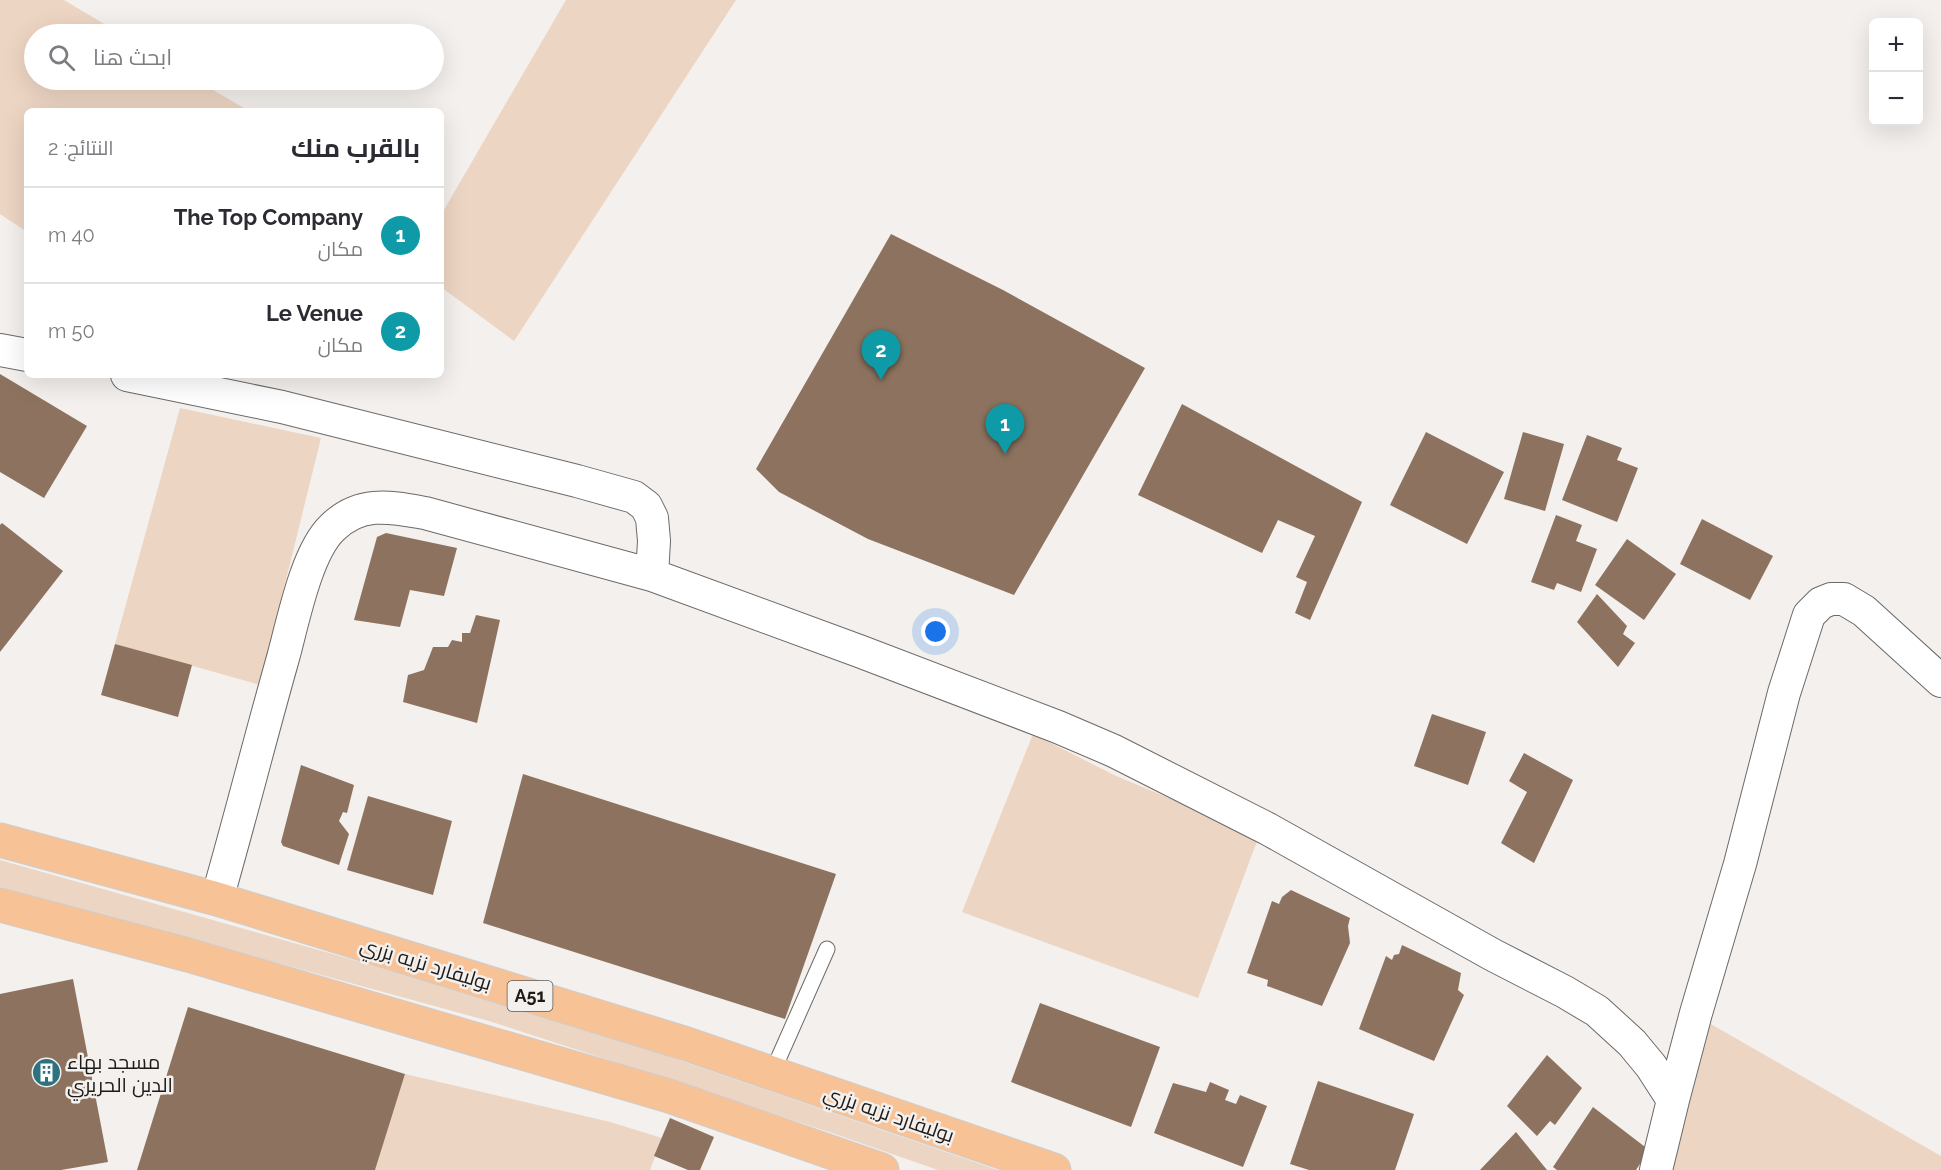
<!DOCTYPE html>
<html lang="ar">
<head>
<meta charset="utf-8">
<style>
  body { margin:0; font-family:Raleway,Cairo,sans-serif; background:#f7f7f7; color:#2b2b33; direction:rtl }
  .controls { position:absolute; right:18px; top:18px; display:grid; overflow:hidden; border-radius:9px; box-shadow:0 6px 24px #0002 }
  .controls button { width:54px; height:54px; display:grid; place-items:center; padding:0; border:0; border-bottom:2px solid #e1e1e2; background:#fff; color:#2b2b33; font:30px sans-serif }
  .you { position:absolute; left:936px; top:632px; width:21px; height:21px; margin:-15px; border:4px solid #fff; border-radius:50%; background:#1a73e8; box-shadow:0 0 0 9px #1a73e833 }
  .badge { display:grid; place-items:center; width:39px; height:39px; border-radius:50%; background:#2c737e; color:#fff; font-size:20px; font-weight:700 }
  .pin { position:absolute; translate:-50% -50px; filter:drop-shadow(0 2px 3px #0008) }
  .pin::after { content:''; position:absolute; top:32px; width:21px; height:18px; background:inherit; clip-path:polygon(0 0,100% 0,50% 100%) }
  .list { margin:0; padding:0; list-style:none }
  h2 { display:flex; justify-content:space-between; align-items:center; height:78px; margin:0; padding:0 24px; font-size:26px }
  h2 small { font-size:20px; font-weight:400; color:#7c7c81 }
  .list li { display:grid; grid-template-columns:39px 1fr auto; gap:18px; align-items:center; box-sizing:border-box; height:96px; padding:0 24px; border-top:2px solid #e1e1e2 }
  .list b { display:block; font-size:22px; white-space:nowrap }
  .list p { margin:0; font-size:20px; white-space:nowrap; color:#7c7c81 }
  .list em { font-size:20px; font-style:normal; color:#7c7c81 }
  .icon { flex:none; width:33px; height:33px; fill:none; stroke:currentColor; stroke-width:2; stroke-linecap:round; stroke-linejoin:round }
  .map { position:relative; flex:none; width:1941px; height:1170px; overflow:hidden; direction:ltr }
  .search { position:absolute; background:#fff; box-shadow:0 6px 24px #0002; left:24px; top:24px; width:420px; height:66px; display:flex; align-items:center; gap:15px; box-sizing:border-box; padding:0 21px; border-radius:33px; color:#7c7c81; font-size:22px }
  .panel { position:absolute; background:#fff; box-shadow:0 6px 24px #0002; left:24px; top:108px; width:420px; height:270px; border-radius:9px; direction:rtl }
  .map>svg:first-child { display:block }
  .green { fill:#edd5c3 }
  .building { fill:#8d735f }
  .lines { fill:none; stroke-linecap:round; stroke-linejoin:round }
  .service-casing { stroke:#6c6967; stroke-width:17 }
  .minor-casing { stroke:#6c6967; stroke-width:34 }
  .trunk-casing { stroke:#cdcdcd; stroke-width:35 }
  .service { stroke:#fff; stroke-width:15 }
  .minor { stroke:#fff; stroke-width:32 }
  .trunk { stroke:#f8c297; stroke-width:33 }
  .labels { text-anchor:middle; stroke-width:5; stroke-linejoin:round; paint-order:stroke }
  .shield { fill:#f3f0ed; stroke:#5c5b59; stroke-width:1.5 }
  .shield-label { font-size:18px; font-weight:bold; fill:#1c1b1a }
  .street-label { font-size:20px; fill:#1c1b1a; stroke:#f3f0ed }
  .poi-label { font-size:20px; fill:#1c1b1a; stroke:#f3f0ed; text-anchor:start }
</style>
</head>
<body>
<div class="map">
<svg width="1941" height="1170" viewBox="0 0 1941 1170">
  <rect width="100%" height="100%" fill="#f3f0ed"/>
  <path class="green" d="M0 0H64L121 34H34V80H196L249 111H27V232L0 214Z
    M566 0H736L514 341 441 287V215Z
    M180 408 321 438 260 685 115 644Z
    M1033 734 1114 775 1259 836 1198 998 962 912Z
    M0 860 496 1000 627 1042 998 1170H938L829 1132 489 1021 0 887Z
    M1709 1023 1941 1156V1170H1669Z
    M405 1074 610 1122 662 1138 650 1170H374Z"/>
  <path class="building" d="M891 234 1003 290 1145 368 1014 595 868 539 779 492 756 469Z
    M0 374 87 426 44 498 0 472Z
    M1182 404 1362 502 1310 620 1295 613 1307 582 1296 577 1315 536 1278 520 1262 553 1138 495Z
    M1426 432 1504 472 1467 544 1390 505Z
    M1523 432 1564 444 1545 511 1504 499Z
    M1587 435 1622 448 1617 460 1638 468 1617 522 1562 500Z
    M1556 515 1582 525 1576 541 1597 549 1581 592 1557 583 1554 590 1531 582Z
    M1702 519 1773 556 1750 600 1680 564Z
    M2 523 63 571 0 652V525Z
    M386 533 457 548 444 596 410 590 400 627 354 620 377 537Z
    M1627 539 1676 574 1644 620 1595 585Z
    M1597 594 1627 626 1623 634 1635 643 1618 667 1577 622Z
    M476 615 500 620 477 723 403 702 408 675 424 670 433 647H448L452 640 462 642V633H470Z
    M115 644 192 665 178 717 101 695Z
    M1432 714 1486 732 1468 785 1414 766Z
    M1524 753 1573 780 1534 863 1501 843 1527 792 1509 781Z
    M301 765 354 785 347 813 343 812 339 821 349 834 339 865 283 846 281 842Z
    M523 774 836 874 785 1019 483 923Z
    M368 796 452 821 433 895 347 870Z
    M1291 890 1350 918 1348 926 1350 943 1322 1006 1267 986 1268 980 1247 973 1272 901 1279 904 1282 897Z
    M1402 945 1461 973 1458 990 1464 995 1434 1061 1359 1029 1386 956 1392 960 1394 955 1399 954Z
    M73 979 108 1162 61 1170H0V994Z
    M1040 1003 1160 1047 1131 1127 1011 1082Z
    M188 1007 405 1074 375 1170H137Z
    M1547 1055 1582 1088 1555 1125 1550 1121 1537 1136 1507 1106Z
    M1318 1081 1414 1114 1395 1170H1309L1290 1164Z
    M1210 1082 1229 1090 1225 1100 1236 1104 1240 1095 1267 1106 1243 1167 1154 1133 1173 1083 1206 1092Z
    M1593 1107 1649 1150 1636 1170H1557L1553 1167Z
    M670 1118 714 1137 700 1170H688L654 1156Z
    M1516 1132 1547 1170H1480Z"/>
  <g class="lines">
    <defs>
      <path id="service" d="M772 1073 827 949"/>
      <path id="minor" d="M0 350 27 355
        M127 375 282 407 577 481 634 497 646 506 652 518 654 541 652 575
        M217 899C240 819 260 739 283 658 293 622 306 553 332 528 360 500 391 507 425 513L652 575 859 651 1058 727 1114 751 1268 829 1493 955 1565 992 1597 1011 1632 1043 1651 1066 1673 1100 1656 1170
        M1673 1100 1696 1013 1740 864 1784 693 1809 615 1821 603 1831 599H1844L1864 611 1941 681"/>
      <path id="trunk" d="M0 840 217 899 687 1044 1054 1170
        M0 905 188 955 669 1096 882 1170"/>
    </defs>
    <use href="#service" class="service-casing"/>
    <use href="#minor" class="minor-casing"/>
    <use href="#trunk" class="trunk-casing"/>
    <use href="#service" class="service"/>
    <use href="#minor" class="minor"/>
    <use href="#trunk" class="trunk"/>
  </g>
  <defs>
    <symbol id="building-disc" viewBox="-11 -11 22 22"><circle r="9.5" fill="#2c737e" stroke="#f3f0ed"/><path d="M-4-6H4V6H1V3H-1V6H-4ZM-2.5-4.3h1.7v1.8h-1.7ZM.8-4.3h1.7v1.8H.8ZM-2.5-1h1.7V.8h-1.7ZM.8-1h1.7V.8H.8Z" fill="#fff"/></symbol>
  </defs>
  <g fill-rule="evenodd">
    <use href="#building-disc" x="30" y="1056" width="33" height="33"/>
  </g>
  <g class="labels">
    <rect class="shield" x="507.5" y="981" width="45" height="30" rx="4.5"/>
    <g class="shield-label">
      <text x="530" y="1002">A51</text>
    </g>
    <g class="street-label">
      <text transform="translate(426 964) rotate(17)" y="7">بوليفارد نزيه بزري</text>
      <text transform="translate(889 1114) rotate(19)" y="7">بوليفارد نزيه بزري</text>
    </g>
    <g class="poi-label">
      <text x="67" y="1069">مسجد بهاء<tspan x="67" dy="23">الدين الحريري</tspan></text>
    </g>
  </g>
</svg>
<div class="controls">
<button>+</button>
<button>−</button>
</div>
<div class="you"></div>
<div class="pin badge" style="left:1005px;top:454px;background:#0f9aa8">1</div>
<div class="pin badge" style="left:881px;top:380px;background:#0f9aa8">2</div>
<div class="search"><svg class="icon" aria-label="search" viewBox="0 0 24 24"><circle cx="10" cy="10" r="6"/><path d="M15 15l6 6"/></svg>ابحث هنا</div>
<section class="panel">
<h2>بالقرب منك<small>النتائج: 2</small></h2>
<ul class="list">
<li><span class="badge" style="background:#0f9aa8">1</span><div><b>The Top Company</b><p>مكان</p></div><em>40 m</em></li>
<li><span class="badge" style="background:#0f9aa8">2</span><div><b>Le Venue</b><p>مكان</p></div><em>50 m</em></li>
</ul>
</section>
</div>
</body>
</html>
